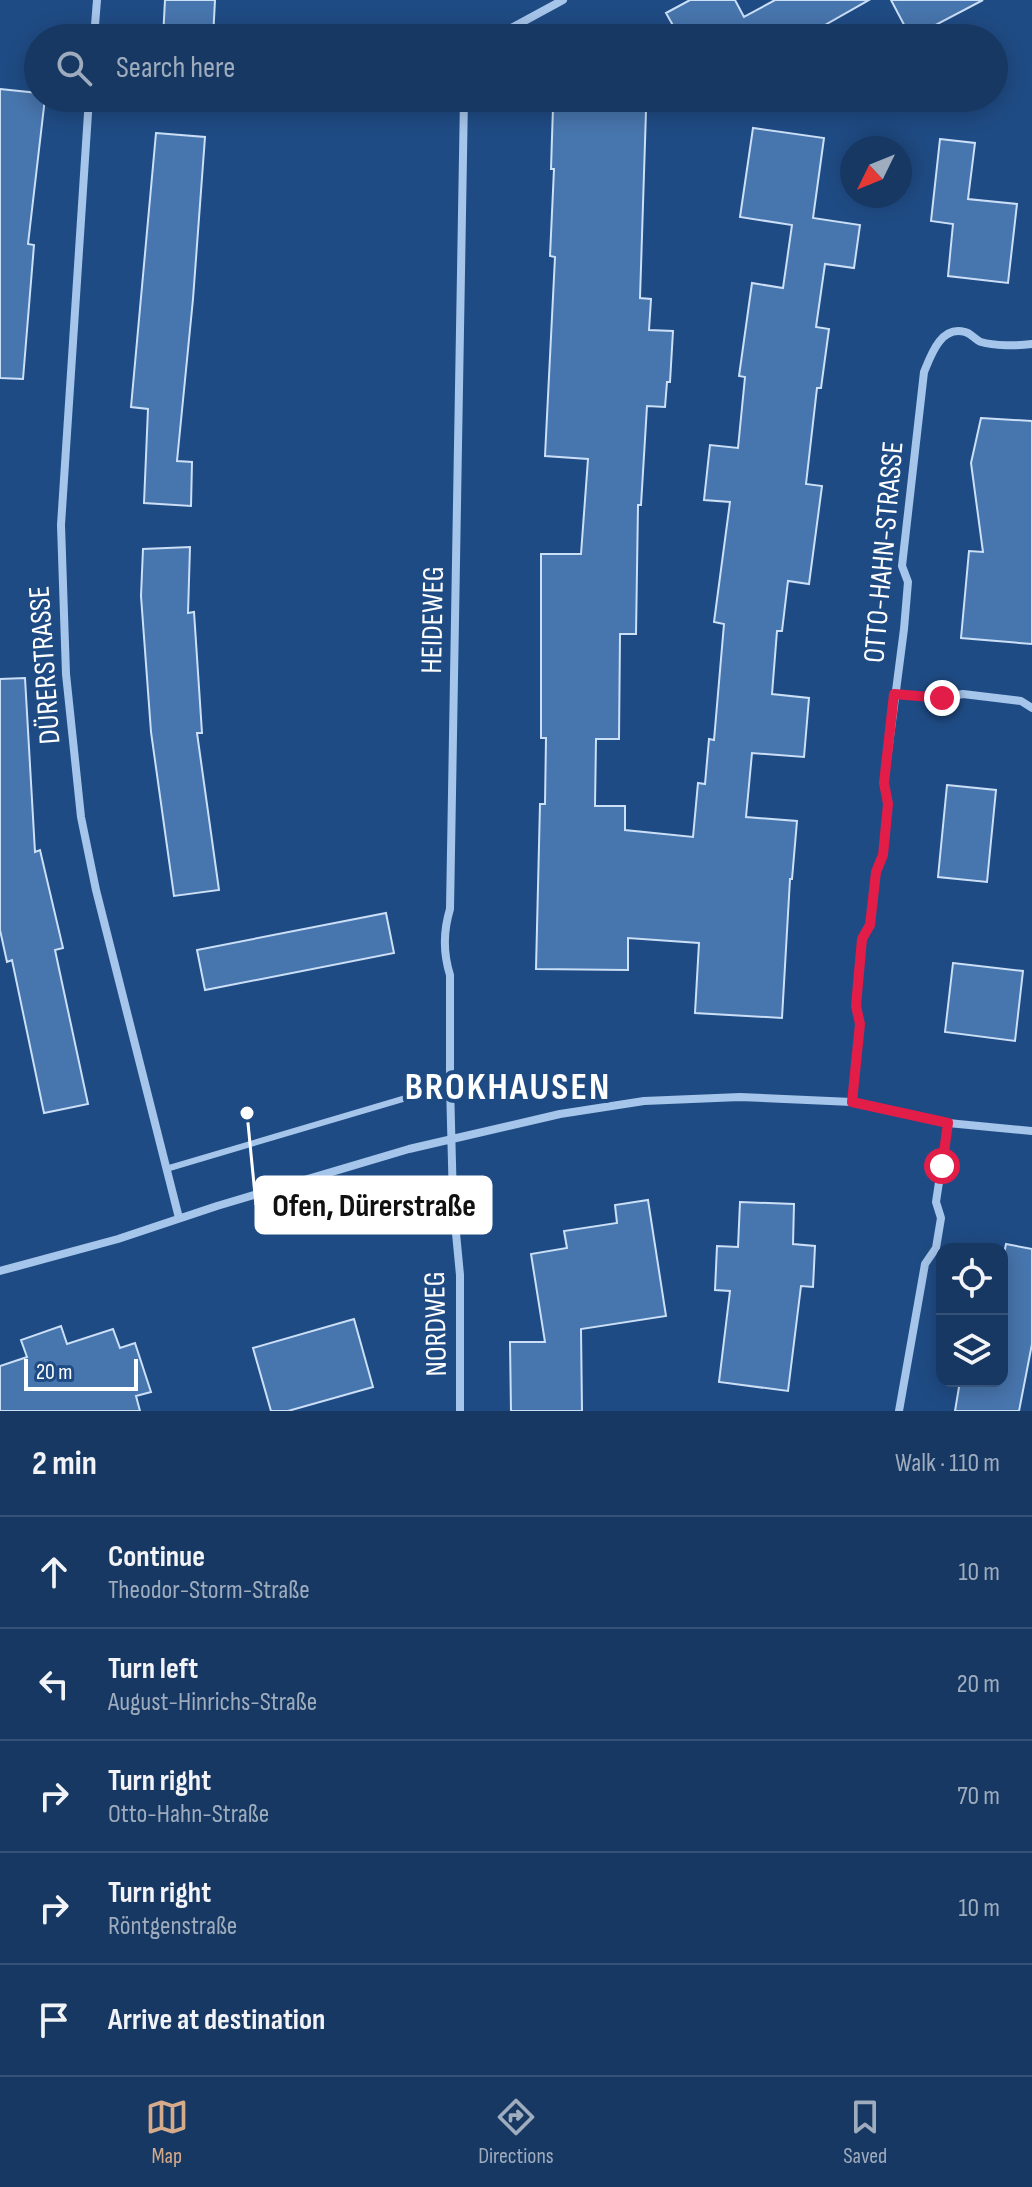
<!DOCTYPE html>
<html lang="en">
<head>
<meta charset="utf-8">
<style>
  body { margin:0; font-family:"Sofia Sans Condensed",sans-serif; background:#24436c; color:#f1f3f6 }
  .controls { position:absolute; right:24px; bottom:24px; display:grid; overflow:hidden; border-radius:16px; box-shadow:0 4px 20px #0003 }
  .controls button { width:72px; height:72px; display:grid; place-items:center; padding:0; border:0; border-bottom:2px solid #365278; background:#173863; color:#f1f3f6; font:40px sans-serif }
  .compass { position:absolute; left:840px; top:136px; width:72px; height:72px; border-radius:50%; background:#173863; box-shadow:0 4px 20px #0003; rotate:227deg }
  .scale { position:absolute; left:24px; bottom:20px; width:114px; box-sizing:border-box; padding-left:8px; border:4px solid #fff; border-top:0; font-size:22px; line-height:28px; white-space:nowrap; color:#fff; -webkit-text-stroke:6px #1f4b84; paint-order:stroke }
  .stop { position:absolute; width:24px; height:24px; margin:-18px; border:6px solid #e11d48; border-radius:50%; background:#fff }
  .stop.end { background:#e11d48; border-color:#fff; box-shadow:0 2px 8px #0008 }
  .list { margin:0; padding:0; list-style:none }
  h2 { display:flex; justify-content:space-between; align-items:center; height:104px; margin:0; padding:0 32px; font-size:34px }
  h2 small { font-size:26px; font-weight:400; color:#9eacbe }
  .list li { display:grid; grid-template-columns:52px 1fr auto; gap:24px; align-items:center; box-sizing:border-box; height:112px; padding:0 32px; border-top:2px solid #365278 }
  .list b { display:block; font-size:30px; white-space:nowrap }
  .list p { margin:0; font-size:26px; white-space:nowrap; color:#9eacbe }
  .list em { font-size:26px; font-style:normal; color:#9eacbe }
  .icon { flex:none; width:44px; height:44px; fill:none; stroke:currentColor; stroke-width:2; stroke-linecap:round; stroke-linejoin:round }
  .map { position:relative; flex:none; width:1032px; height:1411px; overflow:hidden }
  .search { position:absolute; background:#173863; box-shadow:0 4px 20px #0003; left:24px; right:24px; top:24px; height:88px; display:flex; align-items:center; gap:20px; box-sizing:border-box; padding:0 28px; border-radius:44px; color:#9eacbe; font-size:30px }
  .sheet { height:664px; background:#173863 }
  nav { display:flex; justify-content:space-around; align-items:center; box-sizing:border-box; height:112px; border-top:2px solid #365278; background:#173863; font-size:22px; color:#9eacbe }
  nav a { display:grid; justify-items:center; gap:4px }
  nav .on { color:#d6ab8b }
  .map>svg:first-child { display:block }
  .building { fill:#4775ad; stroke:#cbdff7; stroke-width:2 }
  .lines { fill:none; stroke-linecap:round; stroke-linejoin:round }
  .service { stroke:#a6c5ea; stroke-width:6 }
  .minor { stroke:#a6c5ea; stroke-width:8 }
  .route { stroke:#e11d48; stroke-width:10 }
  .labels { text-anchor:middle; stroke-width:8; stroke-linejoin:round; paint-order:stroke }
  .street-label { font-size:30px; fill:#fff; stroke:#1f4b84 }
  .district-label { font-size:38px; font-weight:bold; letter-spacing:2px; fill:#fff; stroke:#1f4b84 }
  .leader { fill:none; stroke:#fff; stroke-width:3 }
  .callout-dot { fill:#fff; stroke:#1f4b84; stroke-width:3 }
  .callout { fill:#fff; stroke:#fff; stroke-width:3 }
  .callout-label { font-size:32px; text-anchor:middle; font-weight:bold; fill:#111 }
</style>
</head>
<body>
<div class="map">
<svg width="1032" height="1411" viewBox="0 0 1032 1411">
  <rect width="100%" height="100%" fill="#1f4b84"/>
  <path class="building" d="M165 0H215L213 38H163Z
    M690 0H735L744 17 775 0H869L802 38H680L666 13Z
    M891 0H983L911 38Z
    M0 89 38 93V98H45L28 244 34 245 23 379 0 378Z
    M553 107 646 111 640 298 651 299 649 330 673 331 670 382H667L665 407 647 406 641 505H638L636 634H620L619 739H596L595 806H625V830L693 837 698 783 705 784 709 739 714 740 724 624 714 622 730 502 704 500 710 445 738 448 745 377 739 376 752 283 783 288 792 225 740 217 753 128 824 138 813 218 860 225 854 268 825 264 816 327 829 329 821 388H817L806 484 822 486 809 584 788 581 782 631H777L772 694 809 698 804 757 752 753 746 817 797 821 792 879H790L782 1018 695 1013 699 943 628 938V970L536 969 540 804H545L546 738H541V554H581L588 459 545 456 555 257 550 256 554 169H551Z
    M156 133 205 137 193 299 177 461 192 462 191 506 144 503 148 409 131 407Z
    M940 139 975 143 968 199 1017 204 1008 283 948 276 953 224 931 221Z
    M981 418 1032 421V644L961 638 969 551 983 552 971 463Z
    M190 547 188 613 194 612 202 733H197L219 890 174 896 151 732 141 596 143 549Z
    M25 678 35 852 40 850 63 948 55 950 88 1104 44 1113 12 960 7 962 0 930V679Z
    M947 785 996 790 987 882 938 877Z
    M386 913 394 953 205 990 197 950Z
    M953 963 1023 971 1015 1041 945 1032Z
    M648 1200 666 1316 581 1329 582 1411H511L510 1342H545L531 1254 567 1248 564 1231 617 1223 615 1205Z
    M740 1202 794 1204 793 1244 815 1246 813 1287 801 1286 788 1391 719 1382 730 1291 715 1290 717 1246 738 1247Z
    M1006 1244 1032 1249V1344L1019 1411H955L960 1381H1002V1263Z
    M354 1319 373 1387 288 1411H271L253 1348Z
    M61 1326 67 1344 113 1329 120 1348 135 1343 151 1392 136 1396 140 1411H0V1366L27 1357 21 1340Z"/>
  <g class="lines">
    <path class="service" d="M166 1169 450 1085"/>
    <path class="minor" d="M94 38 97 0
      M493 38 563 0
      M89 98 61 525 66 674 81 817 96 890 179 1218
      M894 694 942 698 963 694 1021 701 1032 708
      M852 1102 860 1024 856 1006 862 939 870 925 876 872 883 855 888 804 884 783 904 629 908 582 902 566 924 372C931 355 941 325 965 332 971 333 975 340 981 342 994 346 1018 346 1032 344
      M0 1271 118 1239 217 1206 409 1149 560 1114 644 1101 740 1097 852 1102 948 1123 1032 1131
      M460 1411V1275L453 1202 450 1085V975C443 953 443 932 450 909L464 98
      M899 1411 925 1264 936 1248 941 1218 936 1202 948 1123"/>
  </g>
  <g class="lines">
    <path class="route" d="M942 698 894 694 884 783 888 804 883 855 876 872 870 925 862 939 856 1006 860 1024 852 1102 948 1123 942 1166"/>
  </g>
  <g class="labels">
    <g class="street-label">
      <text transform="translate(883 552) rotate(-85)" y="10">OTTO-HAHN-STRASSE</text>
      <text transform="translate(432 620) rotate(-89)" y="10">HEIDEWEG</text>
      <text transform="translate(44 665) rotate(-94)" y="10">DÜRERSTRASSE</text>
      <text transform="translate(435 1324) rotate(-91)" y="10">NORDWEG</text>
    </g>
    <g class="district-label">
      <text x="508" y="1099">BROKHAUSEN</text>
    </g>
  </g>
  <path class="leader" d="M247 1113L256 1205"/>
  <circle class="callout-dot" cx="247" cy="1113" r="8"/>
  <rect class="callout" x="256" y="1177" width="235" height="56" rx="8"/>
  <g class="callout-label">
    <text x="374" y="1216">Ofen, Dürerstraße</text>
  </g>
</svg>
<div class="controls">
<button><svg class="icon" aria-label="locate" viewBox="0 0 24 24"><circle cx="12" cy="12" r="6"/><path d="M12 2v4M12 18v4M2 12h4M18 12h4"/></svg></button>
<button><svg class="icon" aria-label="layers" viewBox="0 0 24 24"><path d="M12 4l9 5-9 5-9-5zM3 14l9 5 9-5"/></svg></button>
</div>
<svg class="compass" viewBox="-18 -18 36 36"><path d="M0-13l5 13h-10z" fill="#e53935"/><path d="M0 13l5-13h-10z" fill="#9eacbe"/></svg>
<div class="scale">20 m</div>
<div class="stop" style="left:942px;top:1166px"></div>
<div class="stop end" style="left:942px;top:698px"></div>
<div class="search"><svg class="icon" aria-label="search" viewBox="0 0 24 24"><circle cx="10" cy="10" r="6"/><path d="M15 15l6 6"/></svg>Search here</div>
</div>
<section class="sheet">
<h2>2 min<small>Walk · 110 m</small></h2>
<ul class="list">
<li><svg class="icon" aria-label="ahead" viewBox="0 0 24 24"><path d="M12 20V5M6 11l6-6 6 6"/></svg><div><b>Continue</b><p>Theodor-Storm-Straße</p></div><em>10 m</em></li>
<li><svg class="icon" aria-label="left" viewBox="0 0 24 24"><path d="M17 20v-9H6M10 6l-5 5 5 5"/></svg><div><b>Turn left</b><p>August-Hinrichs-Straße</p></div><em>20 m</em></li>
<li><svg class="icon" aria-label="right" viewBox="0 0 24 24"><path d="M7 20v-9h11M14 6l5 5-5 5"/></svg><div><b>Turn right</b><p>Otto-Hahn-Straße</p></div><em>70 m</em></li>
<li><svg class="icon" aria-label="right" viewBox="0 0 24 24"><path d="M7 20v-9h11M14 6l5 5-5 5"/></svg><div><b>Turn right</b><p>Röntgenstraße</p></div><em>10 m</em></li>
<li><svg class="icon" aria-label="arrive" viewBox="0 0 24 24"><path d="M6 21V4h12l-3 4 3 4H6"/></svg><div><b>Arrive at destination</b></div></li>
</ul>
</section>
<nav>
<a class="on"><svg class="icon" aria-label="map" viewBox="0 0 24 24"><path d="M3 6l6-2 6 2 6-2v14l-6 2-6-2-6 2zM9 4v14M15 6v14"/></svg>Map</a>
<a><svg class="icon" aria-label="directions" viewBox="0 0 24 24"><path d="M12 3l9 9-9 9-9-9zM9 14v-3h6M13 9l2 2-2 2"/></svg>Directions</a>
<a><svg class="icon" aria-label="saved" viewBox="0 0 24 24"><path d="M7 4h10v16l-5-4-5 4z"/></svg>Saved</a>
</nav>
</body>
</html>
